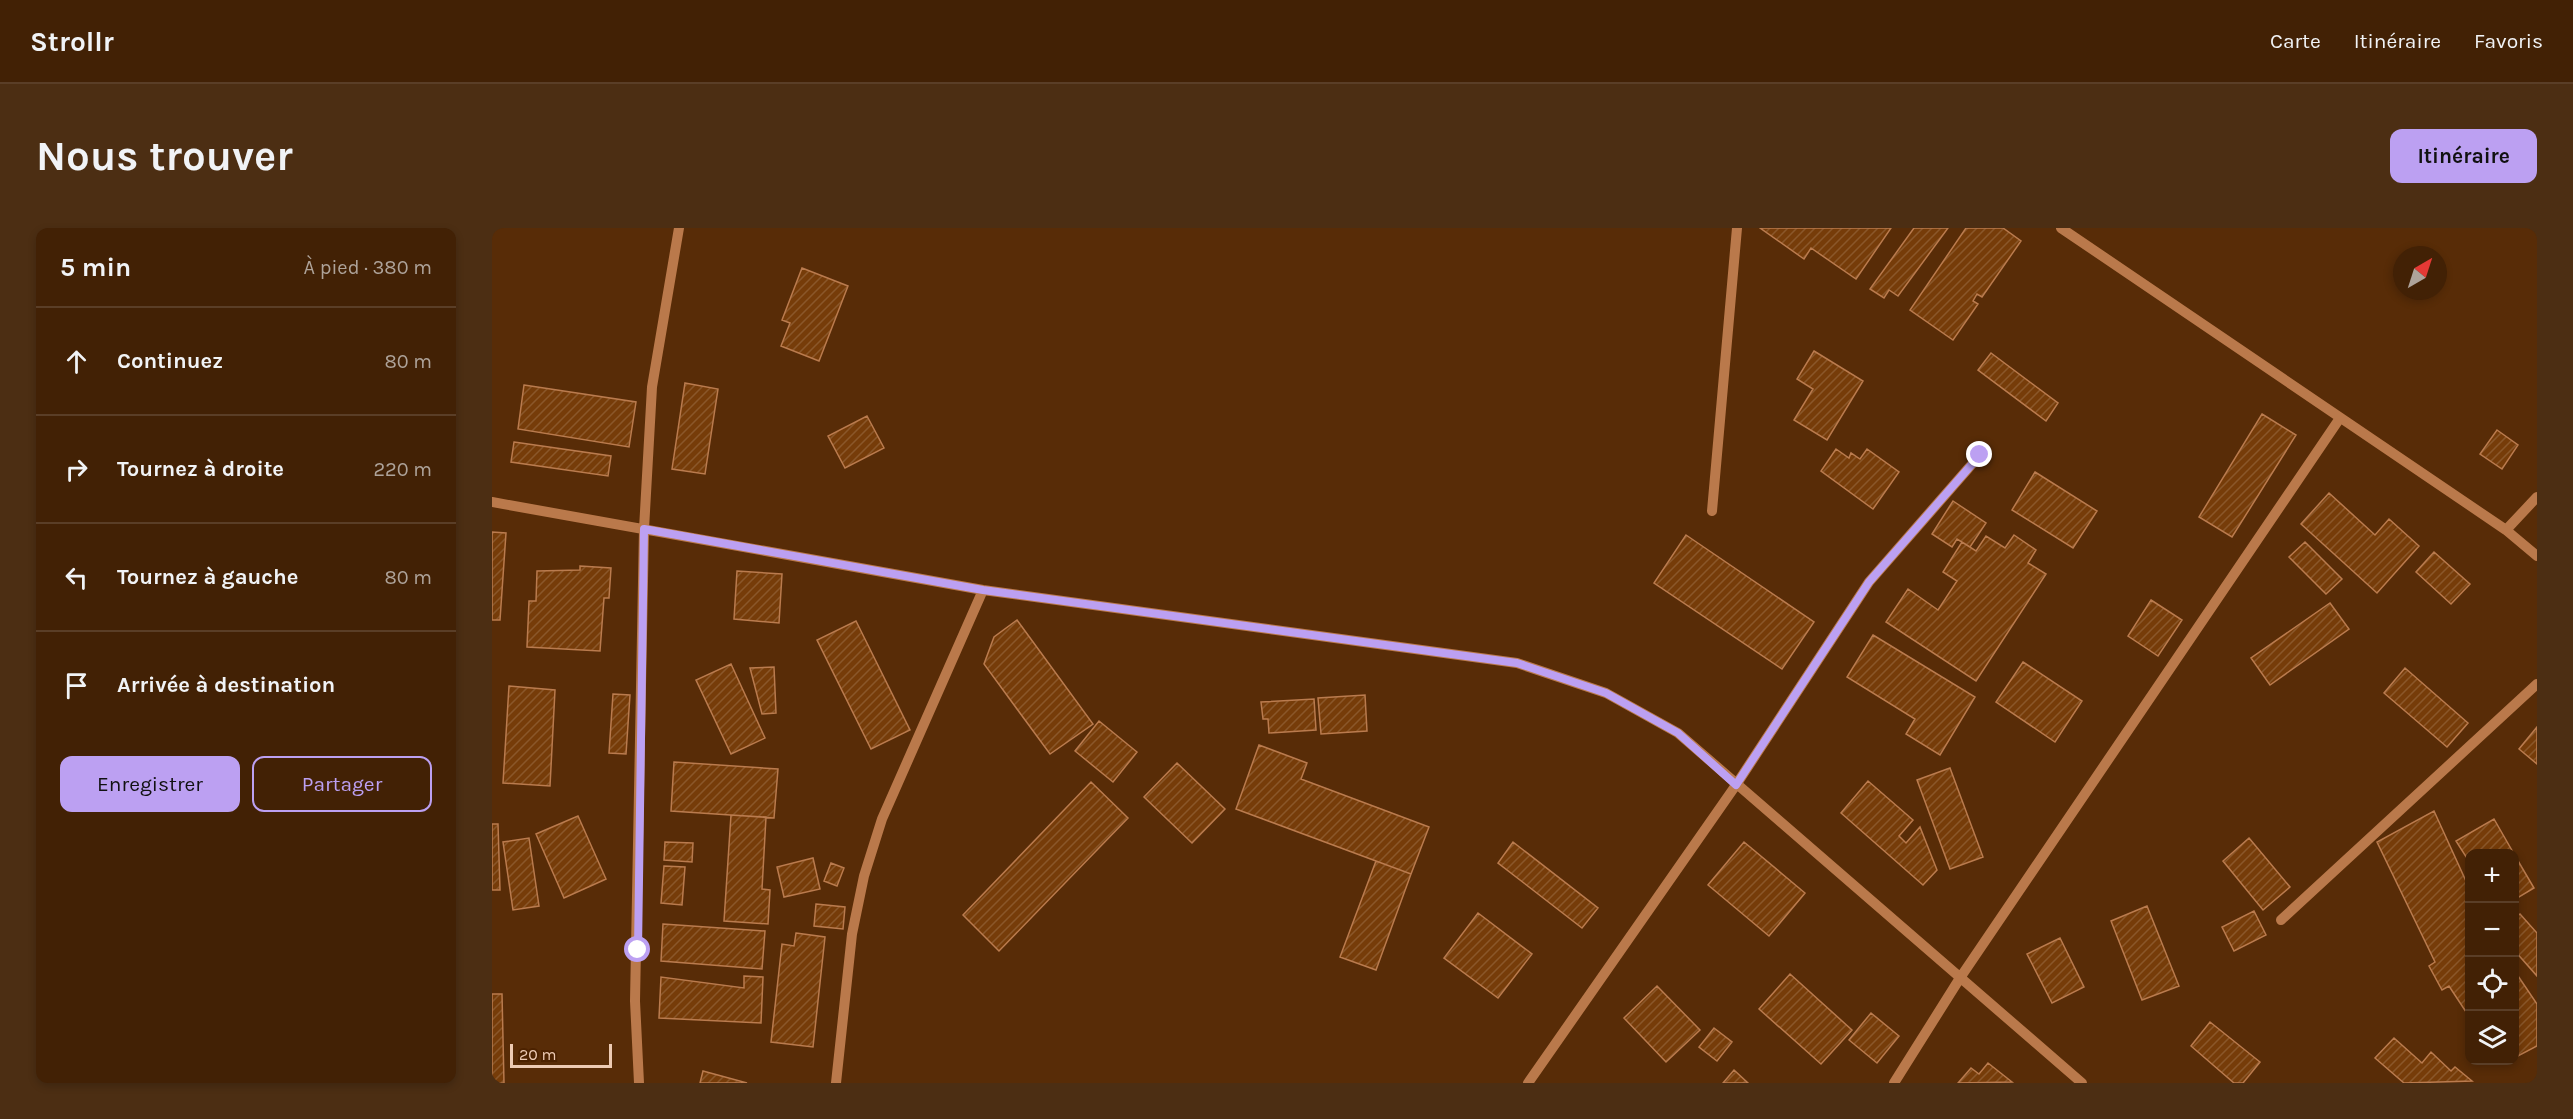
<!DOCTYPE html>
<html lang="fr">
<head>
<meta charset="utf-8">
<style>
  body { margin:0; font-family:Karla,sans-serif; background:#4c2e13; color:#f1f3f6 }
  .controls { position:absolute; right:18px; bottom:18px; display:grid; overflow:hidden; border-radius:12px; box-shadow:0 3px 9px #0003 }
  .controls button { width:54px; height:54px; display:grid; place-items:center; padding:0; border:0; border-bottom:2px solid #5a3e27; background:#422105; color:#f1f3f6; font:30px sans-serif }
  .compass { position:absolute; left:1901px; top:18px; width:54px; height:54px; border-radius:50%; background:#422105; box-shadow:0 3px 9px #0003; rotate:39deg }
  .scale { position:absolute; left:18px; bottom:15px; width:102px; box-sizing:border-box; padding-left:6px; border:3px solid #edcbb4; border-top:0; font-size:16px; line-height:21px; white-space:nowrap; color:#edcbb4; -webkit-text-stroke:4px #4c2200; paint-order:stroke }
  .stop { position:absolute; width:18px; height:18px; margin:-14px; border:4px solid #bca0f2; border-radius:50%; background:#fff }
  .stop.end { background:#bca0f2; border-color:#fff; box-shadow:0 2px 6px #0008 }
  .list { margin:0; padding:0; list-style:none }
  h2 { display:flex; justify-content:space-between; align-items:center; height:78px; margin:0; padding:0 24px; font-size:26px }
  h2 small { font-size:20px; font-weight:400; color:#aea39a }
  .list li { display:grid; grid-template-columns:39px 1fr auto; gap:18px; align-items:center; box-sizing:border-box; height:108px; padding:0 24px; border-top:2px solid #5a3e27 }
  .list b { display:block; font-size:22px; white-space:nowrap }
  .list em { font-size:20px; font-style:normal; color:#aea39a }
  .actions { display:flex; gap:12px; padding:18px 24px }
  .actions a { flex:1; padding:14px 0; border:2px solid #bca0f2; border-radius:12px; text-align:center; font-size:21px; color:#bca0f2 }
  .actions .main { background:#bca0f2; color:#111 }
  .icon { flex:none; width:33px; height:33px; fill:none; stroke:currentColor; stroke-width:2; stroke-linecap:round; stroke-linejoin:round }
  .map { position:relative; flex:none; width:2045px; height:855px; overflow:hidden; border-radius:12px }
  header { display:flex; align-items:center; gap:36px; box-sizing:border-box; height:84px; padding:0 30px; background:#422105; border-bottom:2px solid #5a3e27 }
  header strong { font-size:28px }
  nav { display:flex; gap:33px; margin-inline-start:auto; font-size:21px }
  .intro { display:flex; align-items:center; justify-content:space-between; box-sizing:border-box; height:144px; padding:0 36px }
  h1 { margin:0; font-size:42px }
  .button { padding:15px 27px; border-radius:12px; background:#bca0f2; color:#111; font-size:21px; font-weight:700 }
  main { display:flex; gap:36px; padding:0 36px }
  aside { flex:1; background:#422105; border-radius:12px; box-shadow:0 3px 9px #0003 }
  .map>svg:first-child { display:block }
  .building { fill:url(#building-hatch); stroke:#ba7b4e; stroke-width:1.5 }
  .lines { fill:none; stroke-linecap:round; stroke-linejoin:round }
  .minor { stroke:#ba794b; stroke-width:10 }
  .route { stroke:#bca0f2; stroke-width:8 }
</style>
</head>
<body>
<header>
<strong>Strollr</strong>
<nav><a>Carte</a><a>Itinéraire</a><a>Favoris</a></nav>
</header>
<div class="intro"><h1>Nous trouver</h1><a class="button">Itinéraire</a></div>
<main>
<aside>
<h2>5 min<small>À pied · 380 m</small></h2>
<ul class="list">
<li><svg class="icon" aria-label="ahead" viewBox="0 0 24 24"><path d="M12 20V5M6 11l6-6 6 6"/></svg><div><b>Continuez</b></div><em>80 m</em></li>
<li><svg class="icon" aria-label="right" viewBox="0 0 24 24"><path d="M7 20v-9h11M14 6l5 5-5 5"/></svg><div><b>Tournez à droite</b></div><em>220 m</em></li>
<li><svg class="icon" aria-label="left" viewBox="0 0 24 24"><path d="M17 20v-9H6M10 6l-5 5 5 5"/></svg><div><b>Tournez à gauche</b></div><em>80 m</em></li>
<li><svg class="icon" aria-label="arrive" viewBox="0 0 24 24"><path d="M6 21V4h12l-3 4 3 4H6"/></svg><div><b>Arrivée à destination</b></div></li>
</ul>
<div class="actions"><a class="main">Enregistrer</a><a>Partager</a></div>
</aside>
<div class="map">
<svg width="2045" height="855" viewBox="0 0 2045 855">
  <defs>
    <pattern id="building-hatch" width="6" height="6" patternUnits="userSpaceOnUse" patternTransform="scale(1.5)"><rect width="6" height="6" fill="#763c09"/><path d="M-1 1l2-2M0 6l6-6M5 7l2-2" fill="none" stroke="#8a572a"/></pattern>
  </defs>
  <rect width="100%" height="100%" fill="#582c07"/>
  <path class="building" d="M1268 0H1399L1364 51 1319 20 1312 31Z
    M1422 0H1456L1406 68 1397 62 1392 70 1378 61Z
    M1474 0H1511L1529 13 1490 69 1485 66 1481 73 1486 76 1461 112 1418 82Z
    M310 40 356 58 327 133 289 118 298 95 290 92Z
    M1322 123 1371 153 1335 212 1302 192 1321 161 1305 151Z
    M1499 125 1566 175 1554 193 1486 142Z
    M193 155 226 161 213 246 180 241Z
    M32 157 144 174 137 219 26 201Z
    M1770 186 1804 207 1740 309 1707 289Z
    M375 188 392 220 353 240 336 208Z
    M2005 202 2026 217 2010 241 1988 226Z
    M22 214 119 228 116 248 19 234Z
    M1344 221 1357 230 1359 225 1368 231 1375 221 1407 244 1381 281 1329 243Z
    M1543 244 1605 283 1581 320 1520 282Z
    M1837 265 1883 307 1897 291 1927 318 1885 365 1809 296Z
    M1461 273 1494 295 1478 319 1465 311 1460 319 1440 306Z
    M0 304 14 305 8 392H0Z
    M1194 307 1322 394 1290 441 1162 355Z
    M1522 307 1544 322 1536 335 1554 346 1484 453 1394 394 1416 361 1446 382 1465 353 1451 344 1470 314 1484 323 1494 308 1513 320Z
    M1813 314 1850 351 1834 366 1797 329Z
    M1942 324 1978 356 1959 376 1924 344Z
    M88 338 119 340 117 370H112L108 423 35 419 37 373H44L45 343 88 342Z
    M245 343 290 346 287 395 242 391Z
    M1659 372 1690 392 1666 428 1636 408Z
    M1838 375 1857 401 1778 457 1759 430Z
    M525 392 601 496 558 526 492 436 502 409Z
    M364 393 418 502 379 521 325 412Z
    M1381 407 1483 469 1448 527 1414 506 1423 491 1355 449Z
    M1531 434 1590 473 1563 514 1504 474Z
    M239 436 273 510 239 526 204 452Z
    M282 439 284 485 270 486 258 440Z
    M1913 440 1976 495 1955 519 1892 465Z
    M17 458 63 462 58 558 11 555Z
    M121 466 138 467 134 526 117 525Z
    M873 467 875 503 829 506 826 470Z
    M822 471 824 502 777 505 776 491H771L769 474Z
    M607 493 645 524 621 554 583 523Z
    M2045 499V536L2027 521Z
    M767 517 815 535 809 551 937 599 919 646 744 581Z
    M182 534 286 541 282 590 179 583Z
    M685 535 733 581 700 615 652 569Z
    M1458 540 1491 629 1458 641 1425 552Z
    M1376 553 1421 592 1407 608 1414 615 1428 599 1445 642 1431 657 1349 585Z
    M599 554 636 590 507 723 471 687Z
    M1942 583 1978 662V790L1957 758 1950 762 1937 738 1943 734 1885 614Z
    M239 587 274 589 270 661 278 662 276 696 232 693Z
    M86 588 114 651 72 670 44 606Z
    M2002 591 2022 626H1978V635L1964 613Z
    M0 596H6L8 662H0Z
    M37 610 47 678 21 682 11 614Z
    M1757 610 1798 659 1771 682 1731 633Z
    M173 614 201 615 200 634 172 632Z
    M1021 614 1106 680 1090 700 1006 635Z
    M1252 614 1313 665 1277 708 1216 657Z
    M2022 626 2042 660 2022 672Z
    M321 630 328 661 292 669 285 639Z
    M884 633 919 646 884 742 848 729Z
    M339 635 352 640 345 658 332 653Z
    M172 638 193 639 190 677 169 675Z
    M324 676 353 679 351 701 322 698Z
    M1655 678 1687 758 1650 772 1619 693Z
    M1762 683 1774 707 1742 723 1730 699Z
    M986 685 1040 726 1006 770 952 730Z
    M2028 686 2045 705V748L2022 722V691Z
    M171 696 273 703 270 741 169 733Z
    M304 705 333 709 321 819 279 814 290 716 302 718Z
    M1568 710 1592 759 1560 775 1535 726Z
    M2022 742 2045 776V818L2022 830Z
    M1298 746 1360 802 1329 836 1267 781Z
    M252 748 271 749 269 795 167 790 169 749 252 760Z
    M1165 758 1208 802 1174 834 1132 790Z
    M0 766H10L12 855H0Z
    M1379 785 1407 808 1385 835 1357 812Z
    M1718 794 1768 834 1751 855H1742L1699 818Z
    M1222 800 1240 814 1225 833 1207 819Z
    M1902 810 1930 835 1939 824 1959 843 1963 839 1980 853 1912 855 1883 830Z
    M1496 835 1520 854 1466 855 1479 840 1487 846Z
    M1242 842 1256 855H1231Z
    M211 843 255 855H208Z"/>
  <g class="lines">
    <path class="minor" d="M1569 0 2014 302 2045 328
      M0 274 491 362 1025 435 1114 465 1186 505 1590 855
      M1220 283 1245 0
      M2014 302 2045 269
      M1789 692 2045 456
      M147 855 143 773 152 301 160 159 187 0
      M344 855 360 706 372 648 390 591 491 362
      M1036 855 1244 557 1377 354 1488 227
      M1402 855 1468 750 1848 190"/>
  </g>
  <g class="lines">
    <path class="route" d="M146 722 152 301 491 362 1025 435 1114 465 1186 505 1244 557 1377 354 1488 227"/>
  </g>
</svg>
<div class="controls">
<button>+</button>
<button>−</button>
<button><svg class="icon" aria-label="locate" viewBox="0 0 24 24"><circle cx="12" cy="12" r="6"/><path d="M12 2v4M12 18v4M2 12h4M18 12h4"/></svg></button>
<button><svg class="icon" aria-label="layers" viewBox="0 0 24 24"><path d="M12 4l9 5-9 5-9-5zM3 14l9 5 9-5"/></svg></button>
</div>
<svg class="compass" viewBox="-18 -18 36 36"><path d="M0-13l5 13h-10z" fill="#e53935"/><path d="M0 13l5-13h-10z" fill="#aea39a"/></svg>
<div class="scale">20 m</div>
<div class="stop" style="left:146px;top:722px"></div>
<div class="stop end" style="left:1488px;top:227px"></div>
</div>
</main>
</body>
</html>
